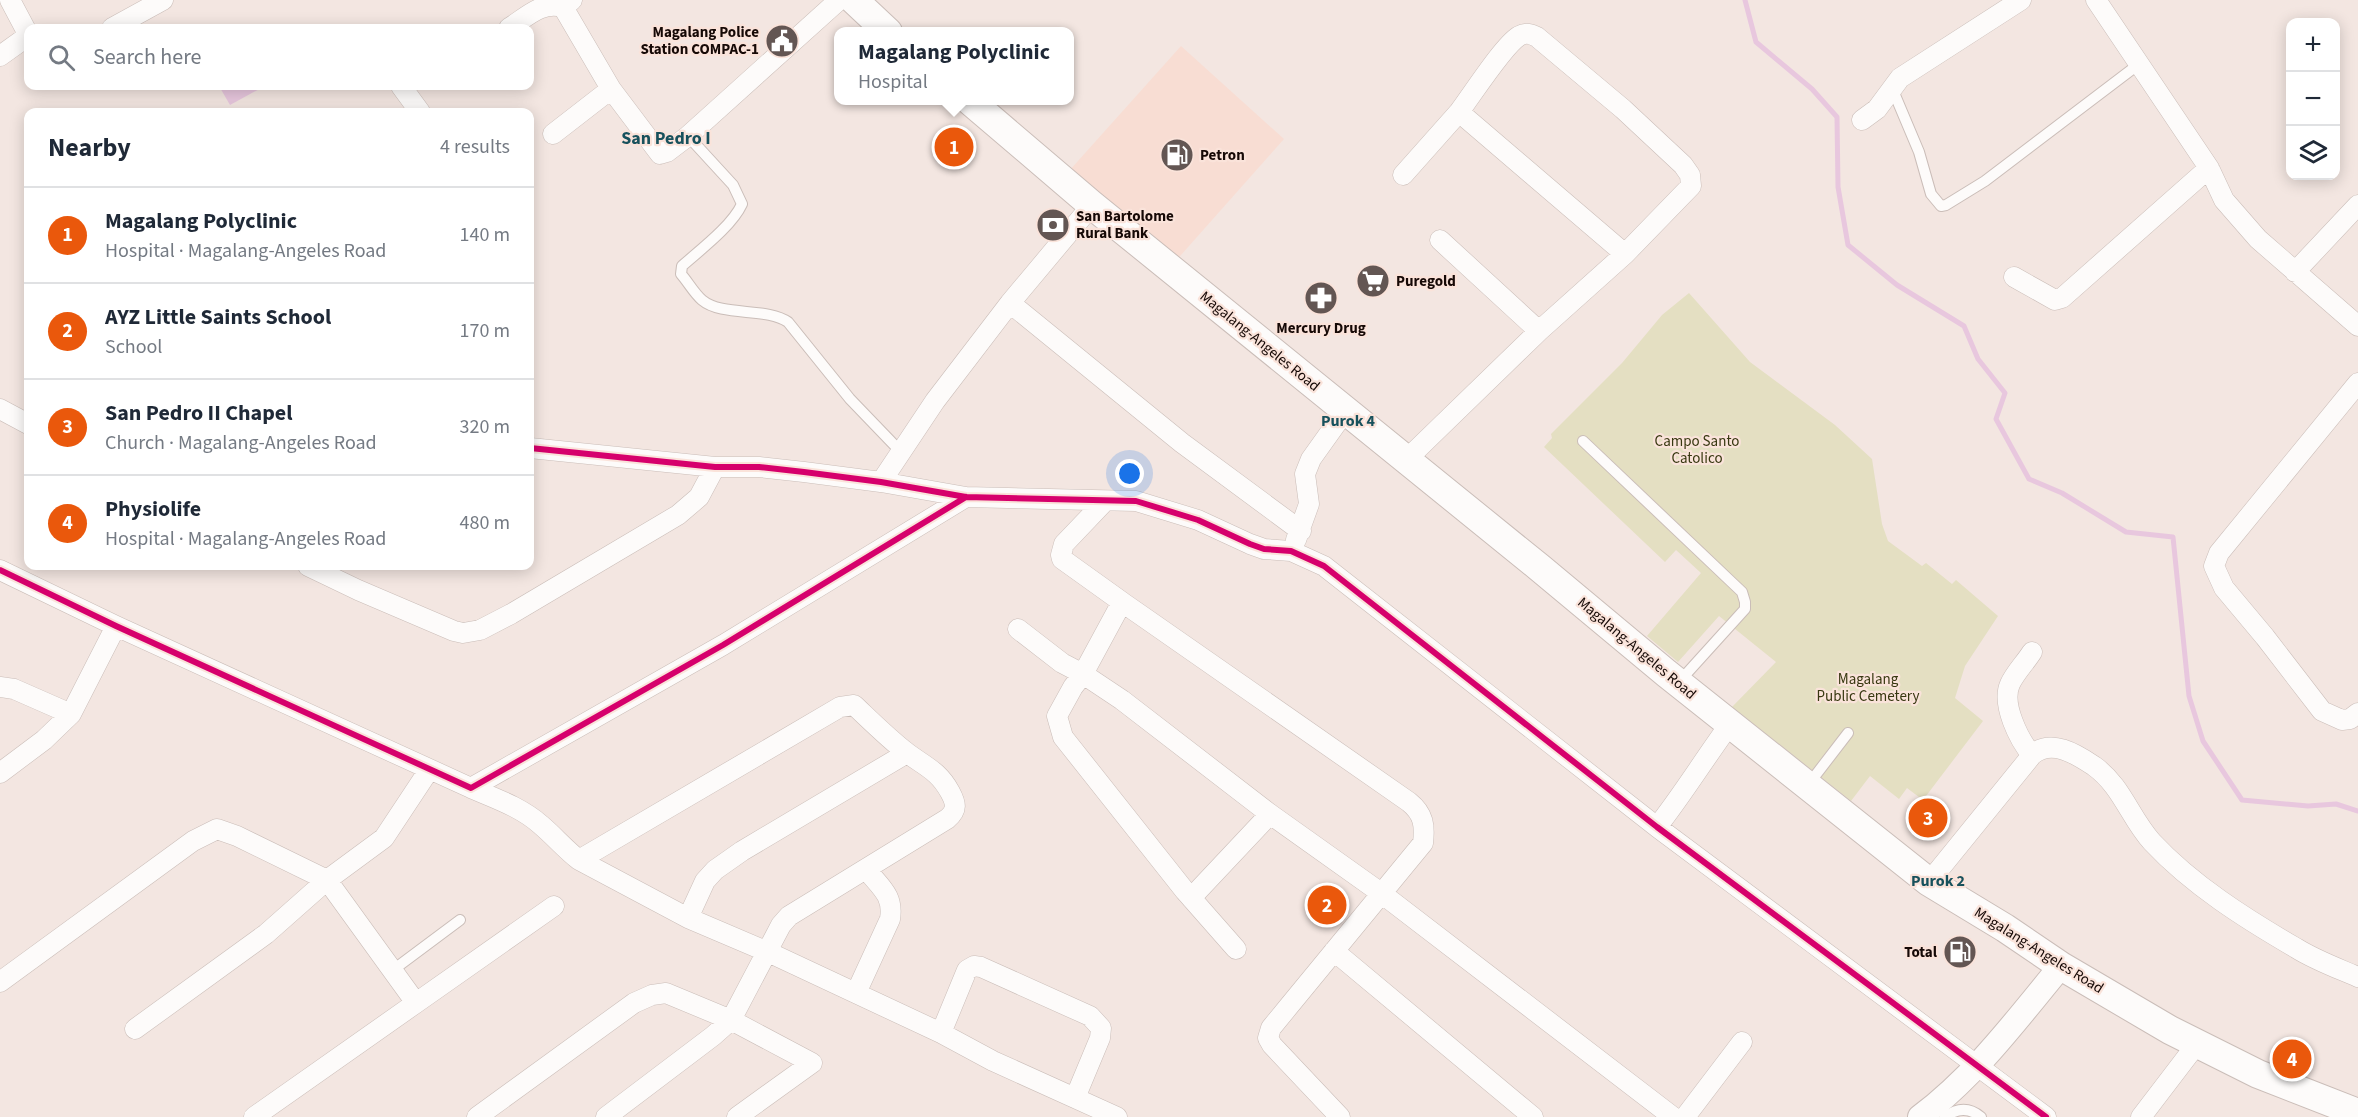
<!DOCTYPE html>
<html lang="en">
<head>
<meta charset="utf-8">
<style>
  body { margin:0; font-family:"Source Sans 3",sans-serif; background:#f2f2f3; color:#1f2937 }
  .controls { position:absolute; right:18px; top:18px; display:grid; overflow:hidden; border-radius:12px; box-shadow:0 3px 15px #0003 }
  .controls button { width:54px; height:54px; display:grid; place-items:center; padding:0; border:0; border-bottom:2px solid #e0e1e3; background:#fff; color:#1f2937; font:30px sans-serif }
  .you { position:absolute; left:1130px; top:474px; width:21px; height:21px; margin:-15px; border:4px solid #fff; border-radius:50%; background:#1a73e8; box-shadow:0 0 0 9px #1a73e833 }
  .badge { display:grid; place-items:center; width:39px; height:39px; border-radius:50%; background:#ea580c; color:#fff; font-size:20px; font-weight:700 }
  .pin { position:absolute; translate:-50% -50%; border:3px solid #fff; box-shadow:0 2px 6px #0006 }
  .popup { position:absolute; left:834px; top:27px; width:240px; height:78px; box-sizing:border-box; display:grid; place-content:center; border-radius:12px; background:#fff; filter:drop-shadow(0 2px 4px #0005); font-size:20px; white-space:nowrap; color:#747a83 }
  .popup b { font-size:22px; color:#1f2937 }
  .popup::after { content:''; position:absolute; left:50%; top:100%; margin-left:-12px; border:12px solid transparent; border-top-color:#fff }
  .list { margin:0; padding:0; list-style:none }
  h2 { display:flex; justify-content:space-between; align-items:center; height:78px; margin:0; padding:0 24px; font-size:26px }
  h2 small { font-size:20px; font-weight:400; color:#747a83 }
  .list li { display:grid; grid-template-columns:39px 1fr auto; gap:18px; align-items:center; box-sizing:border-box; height:96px; padding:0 24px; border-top:2px solid #e0e1e3 }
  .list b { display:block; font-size:22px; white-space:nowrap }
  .list p { margin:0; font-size:20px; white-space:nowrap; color:#747a83 }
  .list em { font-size:20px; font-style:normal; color:#747a83 }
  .icon { flex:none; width:33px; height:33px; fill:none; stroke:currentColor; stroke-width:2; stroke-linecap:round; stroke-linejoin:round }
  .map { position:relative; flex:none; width:2358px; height:1117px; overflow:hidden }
  .search { position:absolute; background:#fff; box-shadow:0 3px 15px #0003; left:24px; top:24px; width:510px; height:66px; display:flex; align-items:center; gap:15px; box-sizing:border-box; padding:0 21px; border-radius:12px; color:#747a83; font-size:22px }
  .panel { position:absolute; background:#fff; box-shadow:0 3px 15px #0003; left:24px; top:108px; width:510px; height:462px; border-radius:12px }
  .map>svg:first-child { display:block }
  .built { fill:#f8ddd3 }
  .green { fill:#e4dfc2 }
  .water { fill:#e8c7de }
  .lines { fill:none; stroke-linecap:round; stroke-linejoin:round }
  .stream { stroke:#e8c7de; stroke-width:5 }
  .service-casing { stroke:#cabdb8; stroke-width:12 }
  .minor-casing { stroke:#cabdb8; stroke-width:21 }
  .tertiary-casing { stroke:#cabdb8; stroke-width:26 }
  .secondary-casing { stroke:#cabdb8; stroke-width:30 }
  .service { stroke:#fdfbfa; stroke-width:10 }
  .minor { stroke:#fdfbfa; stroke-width:20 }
  .tertiary { stroke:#fdfbfa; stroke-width:24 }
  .secondary { stroke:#fdfbfa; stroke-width:28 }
  .cycleway-casing { stroke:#fae3da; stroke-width:10 }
  .cycleway { stroke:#d6006c; stroke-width:6 }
  .labels { text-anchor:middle; stroke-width:4.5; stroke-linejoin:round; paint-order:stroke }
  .poi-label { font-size:15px; font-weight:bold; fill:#160906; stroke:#fae3da; text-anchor:start }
  .street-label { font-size:15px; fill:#160906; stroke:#fae3da }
  .park-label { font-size:15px; fill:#383811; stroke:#fae3da }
  .neighbourhood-label { font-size:16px; font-weight:bold; fill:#18515c; stroke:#fae3da }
  .quarter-label { font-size:18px; font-weight:bold; fill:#18515c; stroke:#fae3da }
</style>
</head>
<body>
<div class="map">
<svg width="2358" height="1117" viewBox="0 0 2358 1117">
  <rect width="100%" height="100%" fill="#f3e6e1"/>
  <path class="built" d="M1181 46 1284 139 1173 264 1069 171Z"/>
  <path class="green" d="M1689 293 1750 362 1835 425 1872 459 1882 524 1888 541 1922 566 1926 563 1952 584 1956 580 1998 616 1965 666 1955 698 1983 721 1923 800 1907 788 1899 799 1870 776 1851 801 1732 707 1776 662 1719 616 1678 662 1647 636 1701 573 1676 550 1665 562 1544 447 1552 438 1551 434 1622 363 1662 315Z"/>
  <path class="water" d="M219 86H262L263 87 230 105Z"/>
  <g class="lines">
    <path class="stream" d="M1745 0 1756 42 1812 89 1837 117 1838 187 1848 245 1897 285 1964 326 1978 359 2005 393 1996 419 2029 479 2062 493 2126 532 2173 537 2189 696 2203 741 2242 800 2308 806 2336 804 2358 811"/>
    <defs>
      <path id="service" d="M1892 88 1919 152 1931 194 1941 206 1946 205 1985 181 2139 64
        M688 136 733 185 742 204C732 226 700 250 682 266L681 274C688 282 694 293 702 300 722 317 767 307 788 322L850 399 901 452
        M1583 441 1742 592 1745 602V609L1678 683
        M1808 785 1848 733
        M393 970 460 920
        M1945 1117C1957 1108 1969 1107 1981 1117"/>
      <path id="minor" d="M10 0 28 34
        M572 0 563 7 611 89 660 154 667 152 688 136 839 0
        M2096 0 2209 168 2224 200 2258 239 2358 326
        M112 28 163 0
        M509 28C527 17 541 1 563 7
        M0 56 28 36
        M401 86 420 112
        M1862 120 1877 109 1900 78 2021 0
        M553 134 611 89
        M1403 175 1459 112
        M1440 240 1539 331
        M2295 272 2358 205
        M2014 277 2055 300 2062 298 2209 168
        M1010 303 1182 443 1301 531
        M2358 383 2219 553 2214 566 2224 588 2265 637 2322 711 2342 720 2350 719 2358 713
        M0 409 28 424
        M530 448 715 467H759L804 472 881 482 966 497 1136 501 1198 520 1250 544 1264 549 1291 551 1324 566 1657 827 2046 1117
        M1406 460 1539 331 1625 254 1691 186 1690 175 1683 165 1623 109 1537 37C1531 34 1526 32 1519 36 1503 46 1472 95 1459 112L1625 254
        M881 482 935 401 1010 303 1092 205
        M1296 540 1309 504 1305 474 1311 459 1346 410
        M308 566 358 590 454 631 463 633 480 630 511 614 678 515 699 497 715 467
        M0 570 116 626 471 788 723 645 966 497
        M1122 602 1409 802C1424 814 1425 826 1423 843L1289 1006 1271 1028 1268 1038 1272 1045 1340 1117
        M1018 629 1062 663 1083 674 1122 602 1062 559 1061 555 1064 544 1105 501
        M0 687 14 689 71 714
        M2032 755C2019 740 2001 704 2010 684 2015 673 2025 663 2032 652
        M0 773 44 740 71 714 116 626
        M471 788C494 798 521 807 541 825 554 836 565 849 579 860L688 918 768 952 941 1033 993 1061 1117 1117
        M1657 827C1683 794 1705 758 1730 724
        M579 860 840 707 854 705C871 721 888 738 906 752 924 766 938 770 950 792 956 803 958 810 947 819L789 916 781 925 731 1020 713 1036 606 1117
        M1929 882 2032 755C2051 738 2076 754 2094 766 2122 786 2130 818 2152 842 2192 885 2246 919 2296 948 2315 960 2337 968 2358 977
        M1191 898 1270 814
        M688 918 705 881 715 870 742 851 907 753
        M1236 949 1185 891 1063 737 1057 716 1073 687 1083 674 1122 700 1270 814 1381 893 1673 1117
        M1334 951 1533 1117
        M0 982 193 841 217 829 237 836 327 880 266 934 135 1029
        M856 993 890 919C894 895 880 887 866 869
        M416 1003 554 906
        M941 1033 967 970 974 966 981 967 1090 1016 1101 1028 1100 1038 1075 1098
        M254 1117 416 1003 327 880 384 838 429 770
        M477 1117 634 1003 652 995 666 993 731 1020 812 1063 737 1117
        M1685 1117 1742 1042
        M2141 1117 2196 1045"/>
      <path id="tertiary" d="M1920 1117C1976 1075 2017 1019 2061 966"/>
      <path id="secondary" d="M854 0 888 32
        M969 100 1092 205 1540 568 1666 673 1929 882 2005 928 2061 966 2170 1030 2258 1074 2358 1113"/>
    </defs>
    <use href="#service" class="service-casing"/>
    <use href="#minor" class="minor-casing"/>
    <use href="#tertiary" class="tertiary-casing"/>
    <use href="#secondary" class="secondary-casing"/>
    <use href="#service" class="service"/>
    <use href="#minor" class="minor"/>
    <use href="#tertiary" class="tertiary"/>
    <use href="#secondary" class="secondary"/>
    <defs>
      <path id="cycleway" d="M530 448 715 467H759L804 472 881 482 966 497 1136 501 1198 520 1250 544 1264 549 1291 551 1324 566 1657 827 2046 1117
        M0 570 116 626 471 788 723 645 966 497"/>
    </defs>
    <use href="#cycleway" class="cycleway-casing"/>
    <use href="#cycleway" class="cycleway"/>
  </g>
  <defs>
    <symbol id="civic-disc" viewBox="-11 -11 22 22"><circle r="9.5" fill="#635653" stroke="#fae3da"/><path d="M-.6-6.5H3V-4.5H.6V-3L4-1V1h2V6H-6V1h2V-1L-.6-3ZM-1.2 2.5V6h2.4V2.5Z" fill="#fff"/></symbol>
    <symbol id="fuel-disc" viewBox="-11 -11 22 22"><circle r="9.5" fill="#635653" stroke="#fae3da"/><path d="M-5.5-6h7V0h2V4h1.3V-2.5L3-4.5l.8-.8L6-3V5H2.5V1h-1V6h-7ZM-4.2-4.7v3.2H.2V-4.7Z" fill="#fff"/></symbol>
    <symbol id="bank-disc" viewBox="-11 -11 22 22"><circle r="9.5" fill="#635653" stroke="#fae3da"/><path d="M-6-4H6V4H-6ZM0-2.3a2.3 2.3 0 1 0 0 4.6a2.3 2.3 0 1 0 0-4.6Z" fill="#fff"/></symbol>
    <symbol id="supermarket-disc" viewBox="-11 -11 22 22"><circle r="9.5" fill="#635653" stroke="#fae3da"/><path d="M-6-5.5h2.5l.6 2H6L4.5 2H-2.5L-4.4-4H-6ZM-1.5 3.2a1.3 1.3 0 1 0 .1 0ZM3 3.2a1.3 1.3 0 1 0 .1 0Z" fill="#fff"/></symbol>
    <symbol id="pharmacy-disc" viewBox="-11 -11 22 22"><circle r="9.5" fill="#635653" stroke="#fae3da"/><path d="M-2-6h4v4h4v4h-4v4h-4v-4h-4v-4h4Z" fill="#fff"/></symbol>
  </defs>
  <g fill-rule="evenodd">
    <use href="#civic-disc" x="763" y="22" width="38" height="38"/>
    <use href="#fuel-disc" x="1158" y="136" width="38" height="38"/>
    <use href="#bank-disc" x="1034" y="206" width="38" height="38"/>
    <use href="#supermarket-disc" x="1354" y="262" width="38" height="38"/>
    <use href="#pharmacy-disc" x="1302" y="279" width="38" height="38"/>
    <use href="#fuel-disc" x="1941" y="933" width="38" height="38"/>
  </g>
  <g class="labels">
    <g class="poi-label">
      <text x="759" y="37" text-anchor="end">Magalang Police<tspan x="759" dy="17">Station COMPAC-1</tspan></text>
      <text x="1200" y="160">Petron</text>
      <text x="1076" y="221">San Bartolome<tspan x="1076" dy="17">Rural Bank</tspan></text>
      <text x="1396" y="286">Puregold</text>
      <text x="1321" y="333" text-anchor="middle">Mercury Drug</text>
      <text x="1937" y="957" text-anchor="end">Total</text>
    </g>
    <g class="street-label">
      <text transform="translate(1260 341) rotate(39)" y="5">Magalang-Angeles Road</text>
      <text transform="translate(1637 648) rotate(40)" y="5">Magalang-Angeles Road</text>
      <text transform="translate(2039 950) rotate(32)" y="5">Magalang-Angeles Road</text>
    </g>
    <g class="park-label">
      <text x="1697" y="446">Campo Santo<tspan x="1697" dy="17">Catolico</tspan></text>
      <text x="1868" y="684">Magalang<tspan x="1868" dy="17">Public Cemetery</tspan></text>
    </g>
    <g class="neighbourhood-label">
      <text x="1348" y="426">Purok 4</text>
      <text x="1938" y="886">Purok 2</text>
    </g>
    <g class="quarter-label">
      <text x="666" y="144">San Pedro I</text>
    </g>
  </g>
</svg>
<div class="controls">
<button>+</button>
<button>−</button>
<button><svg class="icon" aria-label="layers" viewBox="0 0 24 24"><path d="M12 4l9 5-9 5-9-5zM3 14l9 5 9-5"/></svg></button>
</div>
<div class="you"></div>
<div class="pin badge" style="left:954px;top:147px">1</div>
<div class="popup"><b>Magalang Polyclinic</b>Hospital</div>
<div class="pin badge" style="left:1327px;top:905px">2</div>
<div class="pin badge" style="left:1928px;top:818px">3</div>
<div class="pin badge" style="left:2292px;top:1059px">4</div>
<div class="search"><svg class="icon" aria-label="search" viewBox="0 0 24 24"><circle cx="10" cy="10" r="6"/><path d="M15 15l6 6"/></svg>Search here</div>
<section class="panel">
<h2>Nearby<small>4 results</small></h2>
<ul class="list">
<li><span class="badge">1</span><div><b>Magalang Polyclinic</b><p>Hospital · Magalang-Angeles Road</p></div><em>140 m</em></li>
<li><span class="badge">2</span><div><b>AYZ Little Saints School</b><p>School</p></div><em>170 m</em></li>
<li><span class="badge">3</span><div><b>San Pedro II Chapel</b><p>Church · Magalang-Angeles Road</p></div><em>320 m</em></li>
<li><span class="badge">4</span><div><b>Physiolife</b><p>Hospital · Magalang-Angeles Road</p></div><em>480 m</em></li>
</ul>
</section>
</div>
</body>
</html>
